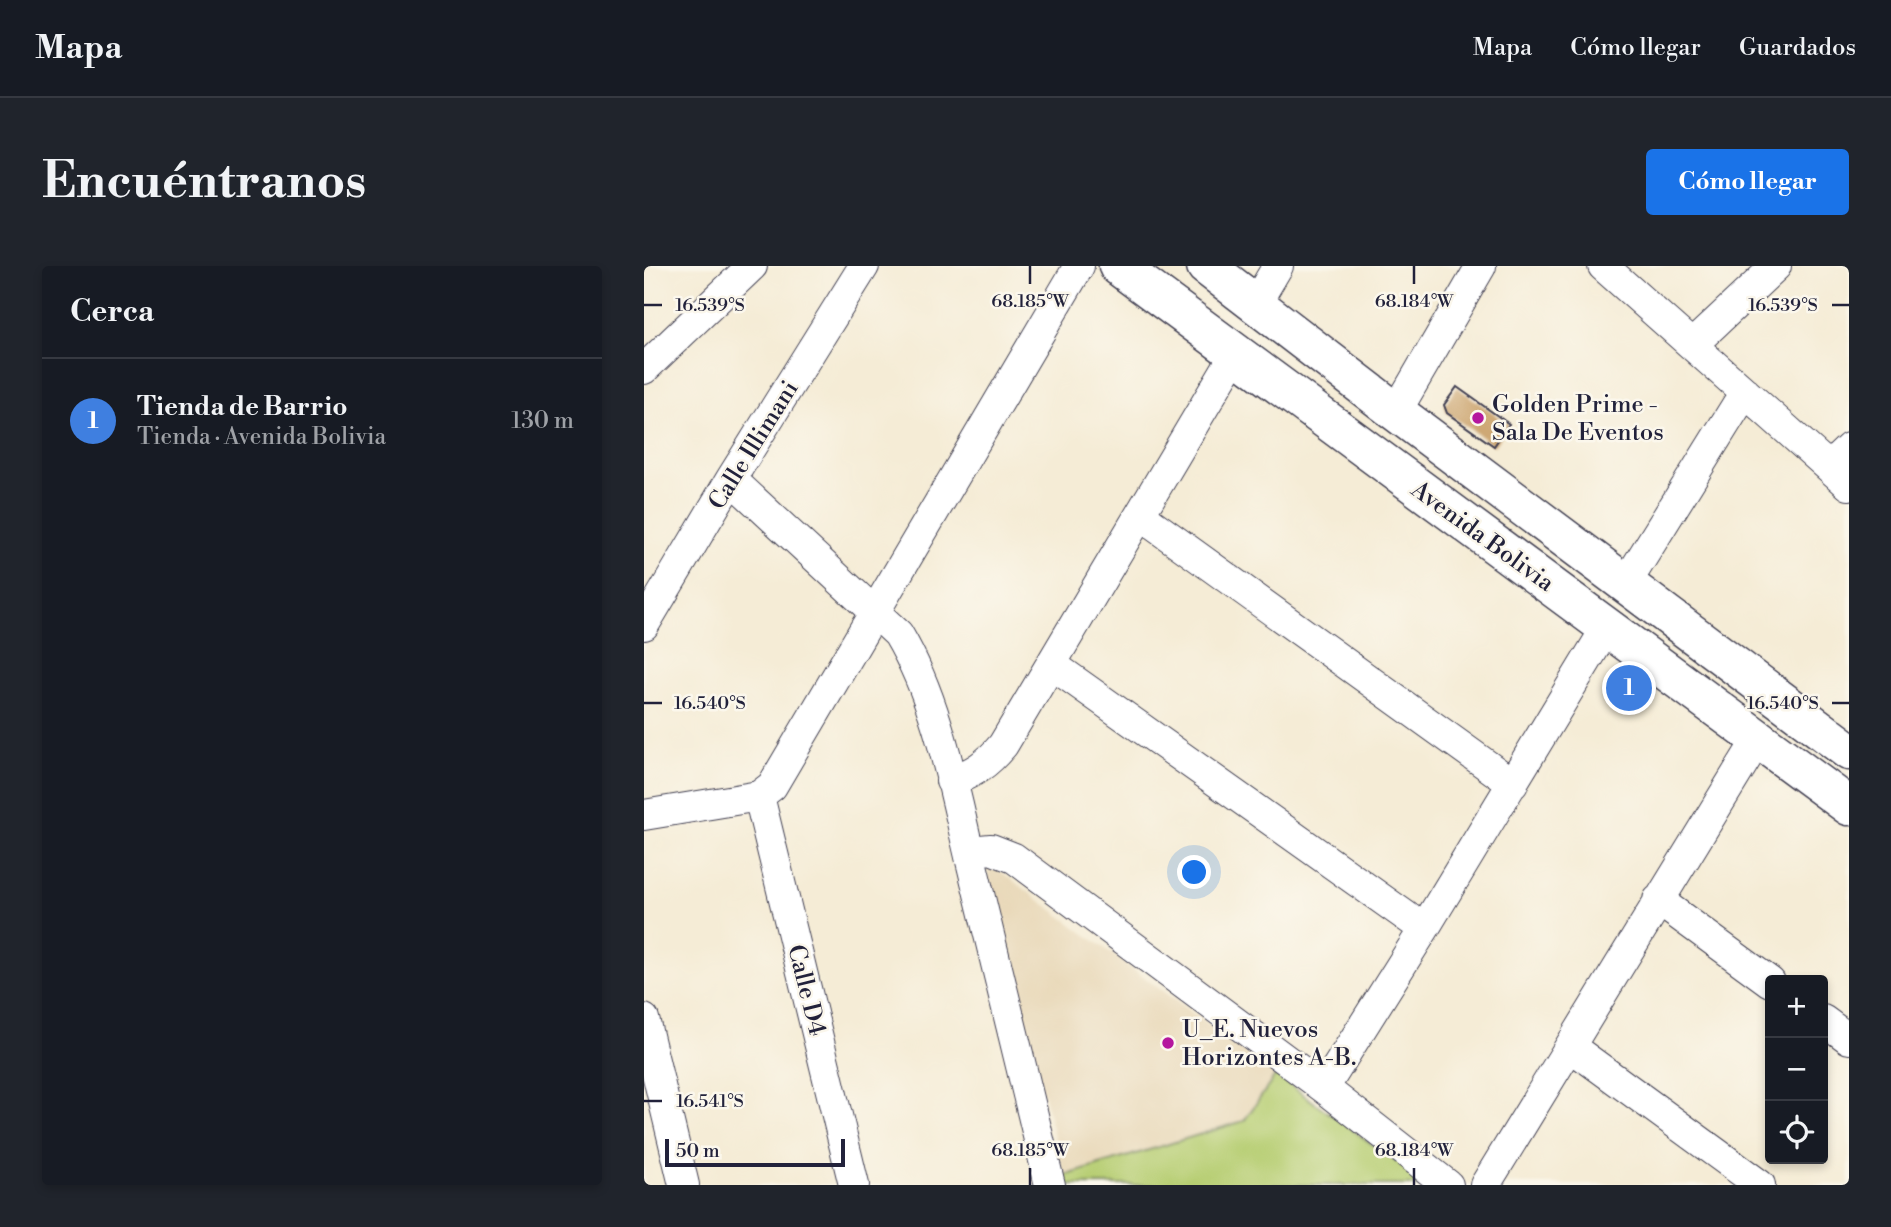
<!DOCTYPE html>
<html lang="es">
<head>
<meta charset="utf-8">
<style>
  body { margin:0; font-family:"Libre Bodoni",serif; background:#20242c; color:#f1f3f6 }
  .controls { position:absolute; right:21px; bottom:21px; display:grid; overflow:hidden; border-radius:7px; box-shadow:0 4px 10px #0003 }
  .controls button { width:63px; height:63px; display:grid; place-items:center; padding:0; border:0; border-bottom:2px solid #363941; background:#171b24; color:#f1f3f6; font:35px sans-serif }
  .scale { position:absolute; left:21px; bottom:18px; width:180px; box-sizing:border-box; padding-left:7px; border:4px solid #22223b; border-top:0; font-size:19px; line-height:24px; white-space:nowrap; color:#22223b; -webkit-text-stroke:5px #fbf7ec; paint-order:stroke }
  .you { position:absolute; left:551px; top:607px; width:24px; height:24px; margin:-18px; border:5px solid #fff; border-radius:50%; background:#1a73e8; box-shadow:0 0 0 10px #1a73e833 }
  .badge { display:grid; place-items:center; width:46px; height:46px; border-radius:50%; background:#1a73e8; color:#fff; font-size:23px; font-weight:700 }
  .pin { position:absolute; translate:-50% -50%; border:4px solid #fff; box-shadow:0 2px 7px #0006 }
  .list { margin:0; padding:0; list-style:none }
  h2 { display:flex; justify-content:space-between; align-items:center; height:91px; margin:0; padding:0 28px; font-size:30px }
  h2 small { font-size:23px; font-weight:400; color:#9ea1a6 }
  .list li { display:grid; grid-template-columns:46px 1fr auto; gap:21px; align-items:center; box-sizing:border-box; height:126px; padding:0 28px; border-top:2px solid #363941 }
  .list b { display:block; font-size:26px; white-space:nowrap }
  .list p { margin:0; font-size:23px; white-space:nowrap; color:#9ea1a6 }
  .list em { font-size:23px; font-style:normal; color:#9ea1a6 }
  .icon { flex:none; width:38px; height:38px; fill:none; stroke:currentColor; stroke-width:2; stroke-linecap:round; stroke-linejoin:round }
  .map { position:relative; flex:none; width:1205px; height:919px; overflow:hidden; border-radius:7px }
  header { display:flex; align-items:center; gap:42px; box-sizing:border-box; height:98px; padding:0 35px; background:#171b24; border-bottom:2px solid #363941 }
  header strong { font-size:33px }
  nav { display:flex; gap:38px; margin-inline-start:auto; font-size:24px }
  .intro { display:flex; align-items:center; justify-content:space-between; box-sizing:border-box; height:168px; padding:0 42px }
  h1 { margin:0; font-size:49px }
  .button { padding:18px 32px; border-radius:7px; background:#1a73e8; color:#fff; font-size:24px; font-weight:700 }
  main { display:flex; gap:42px; padding:0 42px }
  aside { flex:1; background:#171b24; border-radius:7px; box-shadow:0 4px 10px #0003 }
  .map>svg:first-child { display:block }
  .built { fill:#e9d9ba }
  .green { fill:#b6cd71; stroke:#6c7856; stroke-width:2 }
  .building { fill:#cea875 }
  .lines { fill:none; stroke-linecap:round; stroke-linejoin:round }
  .minor-casing { stroke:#424052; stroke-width:32 }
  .major-casing { stroke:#424052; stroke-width:41 }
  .minor { stroke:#fff; stroke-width:30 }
  .major { stroke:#fff; stroke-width:38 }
  .ticks { fill:none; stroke:#22223b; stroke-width:2.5 }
  .poi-dot { fill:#b5179e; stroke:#fbf7ec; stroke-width:2.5 }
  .labels { text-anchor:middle; stroke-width:5; stroke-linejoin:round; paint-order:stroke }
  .poi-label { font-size:24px; fill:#22223b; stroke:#fbf7ec; text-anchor:start }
  .street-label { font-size:24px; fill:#22223b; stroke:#fbf7ec }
  .ticks-label { font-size:18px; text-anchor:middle; fill:#22223b; stroke:#fbf7ec; stroke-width:5; stroke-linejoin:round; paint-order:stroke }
</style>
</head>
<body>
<header>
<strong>Mapa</strong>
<nav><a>Mapa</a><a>Cómo llegar</a><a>Guardados</a></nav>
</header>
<div class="intro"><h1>Encuéntranos</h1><a class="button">Cómo llegar</a></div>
<main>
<aside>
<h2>Cerca<small></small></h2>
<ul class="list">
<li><span class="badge" style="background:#3f7fe0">1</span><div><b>Tienda de Barrio</b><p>Tienda · Avenida Bolivia</p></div><em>130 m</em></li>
</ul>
</aside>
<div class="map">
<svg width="1205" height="919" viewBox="0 0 1205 919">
  <rect width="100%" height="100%" fill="#fbf7ec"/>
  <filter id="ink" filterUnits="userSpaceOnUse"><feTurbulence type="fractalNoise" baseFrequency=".0143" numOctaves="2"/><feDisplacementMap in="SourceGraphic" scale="14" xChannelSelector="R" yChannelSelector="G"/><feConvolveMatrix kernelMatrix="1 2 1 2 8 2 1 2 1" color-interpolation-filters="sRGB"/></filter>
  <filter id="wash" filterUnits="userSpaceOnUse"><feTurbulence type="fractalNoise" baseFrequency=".00686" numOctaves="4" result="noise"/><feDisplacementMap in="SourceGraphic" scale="28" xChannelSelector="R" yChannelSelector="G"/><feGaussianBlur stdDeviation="1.57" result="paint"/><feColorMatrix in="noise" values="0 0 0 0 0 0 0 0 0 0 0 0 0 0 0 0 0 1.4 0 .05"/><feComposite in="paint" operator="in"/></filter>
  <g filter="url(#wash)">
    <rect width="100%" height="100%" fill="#f5ecd6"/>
    <path class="built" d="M341 594 632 809 600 855 420 910Z"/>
    <path class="green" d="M632 809 785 919H422L420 910 600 855Z"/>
    <g id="blocks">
      <path class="building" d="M813 121 865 158 850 180 803 147 800 139Z"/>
    </g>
  </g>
  <g filter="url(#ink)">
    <use href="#blocks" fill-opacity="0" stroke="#424052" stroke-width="2"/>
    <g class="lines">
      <defs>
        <path id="minor" d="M959 0 1205 219
          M612 37 634 0
          M1048 79 1132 0
          M0 103 108 0
          M752 146 837 0
          M1185 201 1205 182
          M87 213 254 368C295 437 309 521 328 599 354 706 380 812 406 919
          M497 250 869 518
          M981 319 1101 126
          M0 359 87 213 220 0
          M407 398 780 663
          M307 515C330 507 343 498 359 479L592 87
          M115 530 210 919
          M0 549 115 530 128 520 435 0
          M325 585 347 583 370 592 680 822 804 919
          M1014 634 1126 716
          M0 753 40 919
          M1179 754 1205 773
          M927 781 1116 919
          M680 822 780 663 963 361
          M841 919 1114 473"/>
        <path id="major" d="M474 0 1205 540
          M562 0 752 146 1205 485"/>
      </defs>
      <use href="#minor" class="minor-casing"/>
      <use href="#major" class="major-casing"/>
      <use href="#minor" class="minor"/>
      <use href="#major" class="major"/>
    </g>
  </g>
  <path class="ticks" d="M386 0V18M770 0V18M0 39H18M1188 39H1205M0 437H18M1188 437H1205M0 835H18M386 902V919M770 902V919"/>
  <g class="poi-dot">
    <circle cx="834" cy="152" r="7"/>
    <circle cx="524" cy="777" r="7"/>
  </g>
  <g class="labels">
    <g class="poi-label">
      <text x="848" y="146">Golden Prime -<tspan x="848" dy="28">Sala De Eventos</tspan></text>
      <text x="538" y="771">U_E. Nuevos<tspan x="538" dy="28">Horizontes A-B.</tspan></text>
    </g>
    <g class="street-label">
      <text transform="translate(109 179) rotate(-58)" y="8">Calle Illimani</text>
      <text transform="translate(839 270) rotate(36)" y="8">Avenida Bolivia</text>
      <text transform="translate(163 724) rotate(76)" y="8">Calle D4</text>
    </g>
  </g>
  <g class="ticks-label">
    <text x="386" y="41">68.185°W</text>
    <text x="770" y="41">68.184°W</text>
    <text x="66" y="45">16.539°S</text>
    <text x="1139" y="45">16.539°S</text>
    <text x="66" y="443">16.540°S</text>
    <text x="1139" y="443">16.540°S</text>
    <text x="66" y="841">16.541°S</text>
    <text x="386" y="890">68.185°W</text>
    <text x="770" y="890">68.184°W</text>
  </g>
</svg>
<div class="controls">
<button>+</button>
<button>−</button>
<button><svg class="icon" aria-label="locate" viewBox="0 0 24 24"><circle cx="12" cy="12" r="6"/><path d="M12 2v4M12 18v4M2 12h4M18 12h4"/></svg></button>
</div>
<div class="scale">50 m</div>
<div class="you"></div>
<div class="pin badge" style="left:985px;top:422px;background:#3f7fe0">1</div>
</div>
</main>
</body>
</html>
